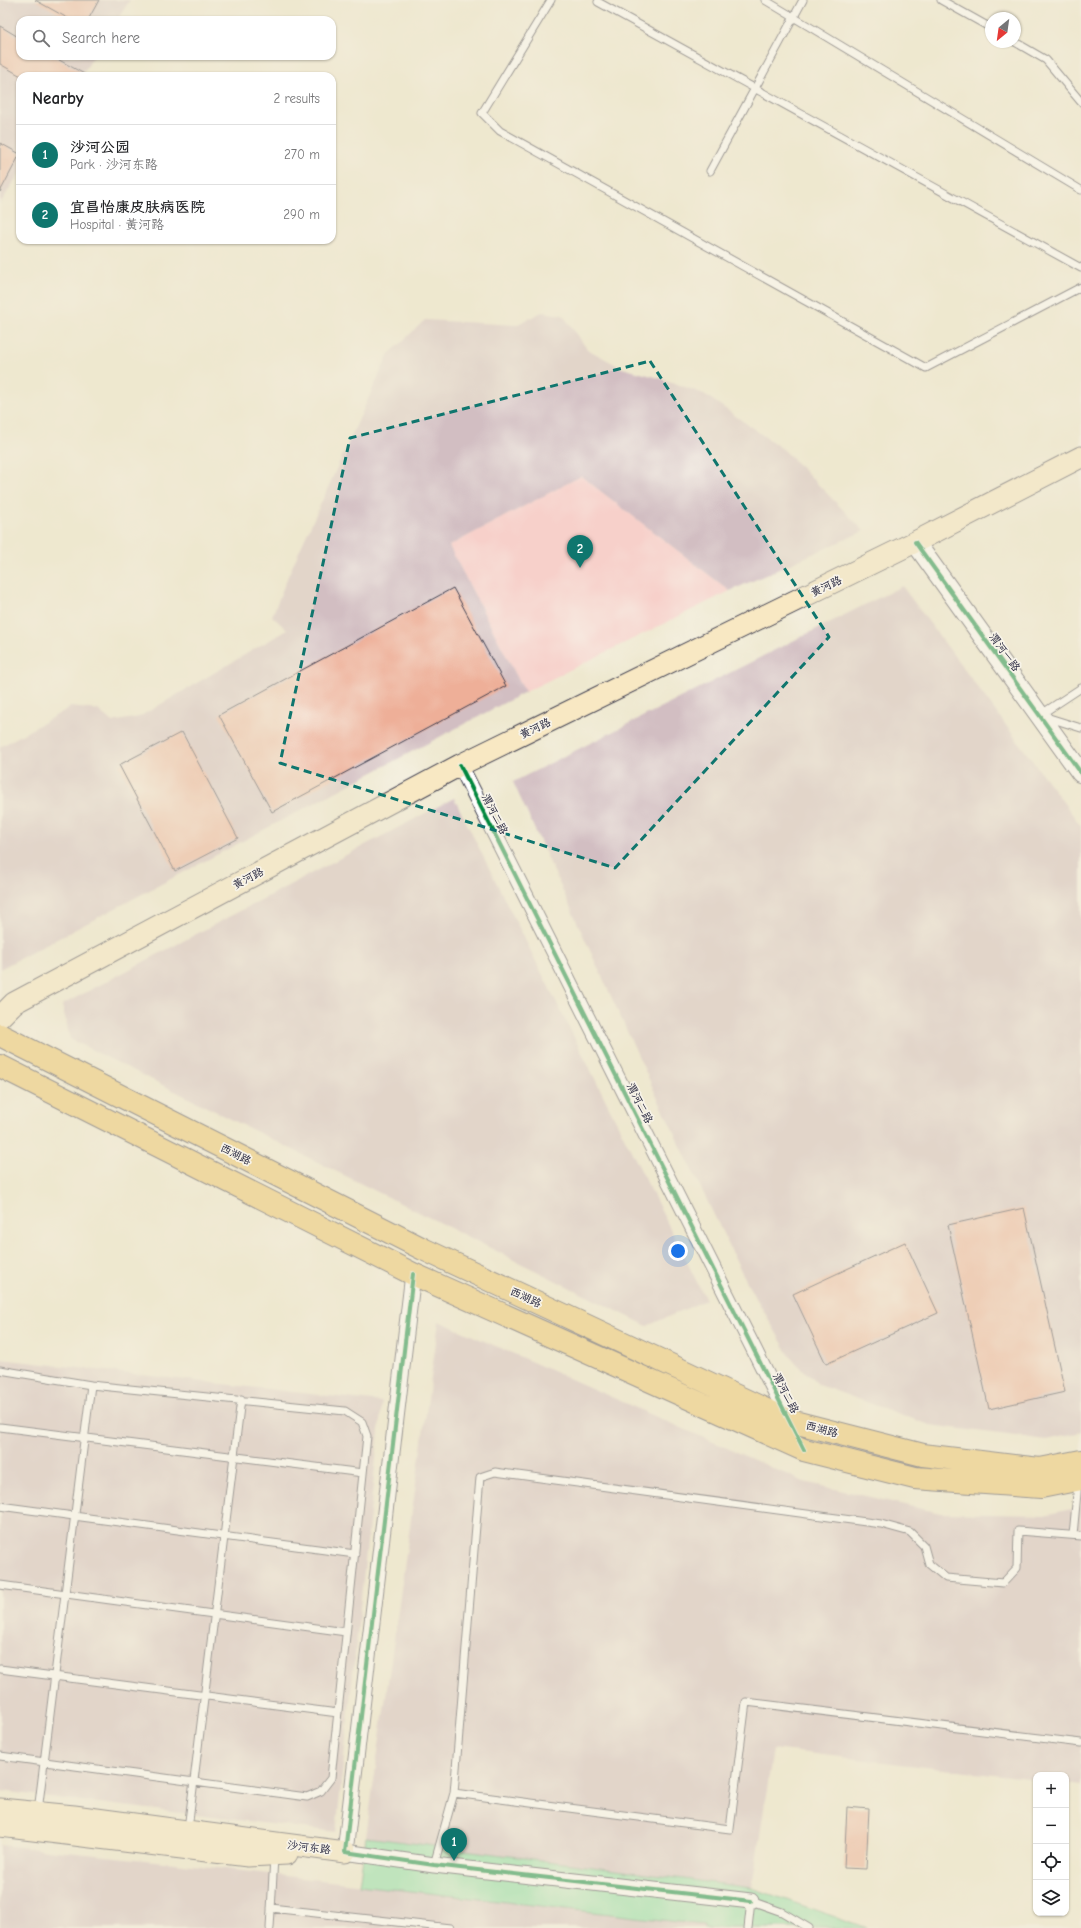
<!DOCTYPE html>
<html lang="en">
<head>
<meta charset="utf-8">
<style>
  body { margin:0; font-family:"Comic Neue","LXGW WenKai TC",sans-serif; background:#f2f2f2; color:#202124 }
  .controls { position:absolute; right:12px; bottom:12px; display:grid; overflow:hidden; border-radius:8px; box-shadow:0 1px 3px #0004 }
  .controls button { width:36px; height:36px; display:grid; place-items:center; padding:0; border:0; border-bottom:1px solid #e0e0e0; background:#fff; color:#202124; font:20px sans-serif }
  .compass { position:absolute; left:985px; top:12px; width:36px; height:36px; border-radius:50%; background:#fff; box-shadow:0 1px 3px #0004; rotate:209deg }
  .you { position:absolute; left:678px; top:1251px; width:14px; height:14px; margin:-10px; border:3px solid #fff; border-radius:50%; background:#1a73e8; box-shadow:0 0 0 6px #1a73e833 }
  .badge { display:grid; place-items:center; width:26px; height:26px; border-radius:50%; background:#0f766e; color:#fff; font-size:13px; font-weight:700 }
  .pin { position:absolute; translate:-50% -33px; filter:drop-shadow(0 1px 2px #0008) }
  .pin::after { content:''; position:absolute; top:21px; width:14px; height:12px; background:inherit; clip-path:polygon(0 0,100% 0,50% 100%) }
  .list { margin:0; padding:0; list-style:none }
  h2 { display:flex; justify-content:space-between; align-items:center; height:52px; margin:0; padding:0 16px; font-size:17px }
  h2 small { font-size:13px; font-weight:400; color:#757577 }
  .list li { display:grid; grid-template-columns:26px 1fr auto; gap:12px; align-items:center; box-sizing:border-box; height:60px; padding:0 16px; border-top:1px solid #e0e0e0 }
  .list b { display:block; font-size:15px; white-space:nowrap }
  .list p { margin:0; font-size:13px; white-space:nowrap; color:#757577 }
  .list em { font-size:13px; font-style:normal; color:#757577 }
  .icon { flex:none; width:22px; height:22px; fill:none; stroke:currentColor; stroke-width:2; stroke-linecap:round; stroke-linejoin:round }
  .map { position:relative; flex:none; width:1081px; height:1928px; overflow:hidden }
  .search { position:absolute; background:#fff; box-shadow:0 1px 3px #0004; left:16px; top:16px; width:320px; height:44px; display:flex; align-items:center; gap:10px; box-sizing:border-box; padding:0 14px; border-radius:12px; color:#757577; font-size:15px }
  .panel { position:absolute; background:#fff; box-shadow:0 1px 3px #0004; left:16px; top:72px; width:320px; height:172px; border-radius:12px }
  .map>svg:first-child { display:block }
  .built { fill:#f7d0ca }
  .industrial { fill:#d2bec2 }
  .green { fill:#87e1a6; stroke:#548270 }
  .building { fill:#eeaf98 }
  .lines { fill:none; stroke-linecap:round; stroke-linejoin:round }
  .service-casing { stroke:#414051; stroke-width:9 }
  .minor-casing { stroke:#414051; stroke-width:17 }
  .tertiary-casing { stroke:#414051; stroke-width:21 }
  .secondary-casing { stroke:#414051; stroke-width:23 }
  .primary-casing { stroke:#414051; stroke-width:24 }
  .service { stroke:#fff; stroke-width:7 }
  .minor { stroke:#fff; stroke-width:15 }
  .tertiary { stroke:#fff; stroke-width:19 }
  .secondary { stroke:#f8e8c3; stroke-width:21 }
  .primary { stroke:#eec569; stroke-width:22 }
  .cycleway-casing { stroke:#f7f3e8; stroke-width:6 }
  .cycleway { stroke:#00873e; stroke-width:4 }
  .marked { fill:none; stroke:#0f766e; stroke-width:3; stroke-dasharray:8 5; stroke-linejoin:round }
  .labels { text-anchor:middle; stroke-width:3.5; stroke-linejoin:round; paint-order:stroke }
  .street-label { font-size:11px; fill:#22223b; stroke:#f7f3e8 }
</style>
</head>
<body>
<div class="map">
<svg width="1081" height="1928" viewBox="0 0 1081 1928">
  <rect width="100%" height="100%" fill="#f7f3e8"/>
  <filter id="ink" filterUnits="userSpaceOnUse"><feTurbulence type="fractalNoise" baseFrequency=".025" numOctaves="2"/><feDisplacementMap in="SourceGraphic" scale="8" xChannelSelector="R" yChannelSelector="G"/><feConvolveMatrix kernelMatrix="1 2 1 2 8 2 1 2 1" color-interpolation-filters="sRGB"/></filter>
  <filter id="wash" filterUnits="userSpaceOnUse"><feTurbulence type="fractalNoise" baseFrequency=".012" numOctaves="4" result="noise"/><feDisplacementMap in="SourceGraphic" scale="16" xChannelSelector="R" yChannelSelector="G"/><feGaussianBlur stdDeviation="0.9" result="paint"/><feColorMatrix in="noise" values="0 0 0 0 0 0 0 0 0 0 0 0 0 0 0 0 0 1.4 0 .05"/><feComposite in="paint" operator="in"/></filter>
  <g filter="url(#wash)">
    <rect width="100%" height="100%" fill="#eee8cf"/>
    <path class="built" d="M581 476 730 591 525 692 449 546Z"/>
    <path class="industrial" d="M0 0H130L117 20H20V56H94L81 76H20V172L0 204Z
      M542 312 563 315 587 349 622 368 663 379 704 394 784 450 864 531 730 591 581 476 449 546 525 692 0 969V747L71 707 98 710 112 722 139 717 287 630 272 616 288 576 388 355 425 320 516 325Z
      M902 586 1081 826V1432L1046 1440 930 1425 819 1385 791 1358 745 1279 658 1099 513 782Z
      M454 798 706 1300 647 1326 70 1039 62 1005Z
      M439 1321 804 1482 940 1513 1044 1515 1081 1507V1786L1066 1784V1775H1036V1780L773 1749 752 1888 366 1837Z
      M0 1359 382 1402 336 1832 0 1791Z
      M0 1845 183 1864 704 1925V1928H0Z"/>
    <path class="green" d="M366 1837 752 1888 867 1928H704V1925L359 1885Z"/>
    <g id="blocks">
      <path class="building" d="M35 0H99L88 20H71Z
        M0 26 20 38V56H52L88 76H21L0 64Z
        M0 143 20 154 0 192Z
        M453 588 506 686 272 812 219 715Z
        M182 732 238 838 175 871 119 765Z
        M1024 1208 1065 1392 989 1409 948 1225Z
        M905 1242 938 1313 826 1364 793 1294Z
        M847 1807 869 1809 866 1869 844 1868Z"/>
    </g>
  </g>
  <g filter="url(#ink)">
    <use href="#blocks" fill-opacity="0" stroke="#414051" stroke-width="1"/>
    <g class="lines">
      <defs>
        <path id="service" d="M551 0 482 113 500 131 926 368 1081 287
          M765 0 1081 190
          M941 0 991 28
          M598 2 1081 268
          M1015 42 1046 60 1081 102
          M710 171 803 0
          M1040 715 1081 688
          M1046 717 1081 728
          M0 1370 91 1385 345 1411 362 1422 367 1436 331 1778 321 1791 307 1797 0 1756
          M0 1427 363 1473
          M0 1506 355 1554
          M1073 1535 1078 1483
          M0 1585 346 1632
          M0 1669 338 1713
          M454 1793 480 1477 495 1472 881 1524 910 1532 924 1546 929 1564 946 1578 1003 1583 1017 1568 1018 1531 1081 1536
          M38 1811 91 1385
          M188 1829 241 1399
          M434 1865 454 1793 730 1829 746 1702 1081 1743
          M271 1908 450 1928
          M270 1928 274 1857
          M748 1928 751 1901 782 1912 809 1928"/>
        <path id="minor" d="M460 765 791 1423
          M413 1274 345 1852 434 1865 751 1901"/>
        <path id="tertiary" d="M915 542 1081 773"/>
        <path id="secondary" d="M0 1017 14 1003 460 765 915 542 1081 457
          M0 1809 74 1816 345 1852
          M0 1826 248 1856 287 1854"/>
        <path id="primary" d="M0 1035 423 1249 790 1421 923 1455 1040 1469 1081 1461
          M0 1066 413 1274 804 1450 915 1478 1041 1487 1081 1479"/>
      </defs>
      <use href="#service" class="service-casing"/>
      <use href="#minor" class="minor-casing"/>
      <use href="#tertiary" class="tertiary-casing"/>
      <use href="#secondary" class="secondary-casing"/>
      <use href="#primary" class="primary-casing"/>
      <use href="#service" class="service"/>
      <use href="#minor" class="minor"/>
      <use href="#tertiary" class="tertiary"/>
      <use href="#secondary" class="secondary"/>
      <use href="#primary" class="primary"/>
      <defs>
        <path id="cycleway" d="M915 542 1081 773
          M460 765 804 1450
          M413 1274 345 1852 434 1865 751 1901"/>
      </defs>
      <use href="#cycleway" class="cycleway-casing"/>
      <use href="#cycleway" class="cycleway"/>
    </g>
  </g>
  <path d="M0 0H1081V1928H0ZM650 361 829 637 615 868 280 763 350 438Z" fill="#eee8cf" fill-opacity=".55" fill-rule="evenodd"/>
  <path class="marked" d="M650 361 829 637 615 868 280 763 350 438Z"/>
  <g class="labels">
    <g class="street-label">
      <text transform="translate(826 586) rotate(-26)" y="4">黄河路</text>
      <text transform="translate(1005 652) rotate(54)" y="4">渭河一路</text>
      <text transform="translate(535 728) rotate(-26)" y="4">黄河路</text>
      <text transform="translate(495 814) rotate(63)" y="4">渭河二路</text>
      <text transform="translate(248 878) rotate(-28)" y="4">黄河路</text>
      <text transform="translate(640 1103) rotate(63)" y="4">渭河二路</text>
      <text transform="translate(236 1154) rotate(27)" y="4">西湖路</text>
      <text transform="translate(526 1297) rotate(25)" y="4">西湖路</text>
      <text transform="translate(786 1393) rotate(63)" y="4">渭河二路</text>
      <text transform="translate(822 1429) rotate(15)" y="4">西湖路</text>
      <text transform="translate(309 1847) rotate(7)" y="4">沙河东路</text>
    </g>
  </g>
</svg>
<div class="controls">
<button>+</button>
<button>−</button>
<button><svg class="icon" aria-label="locate" viewBox="0 0 24 24"><circle cx="12" cy="12" r="6"/><path d="M12 2v4M12 18v4M2 12h4M18 12h4"/></svg></button>
<button><svg class="icon" aria-label="layers" viewBox="0 0 24 24"><path d="M12 4l9 5-9 5-9-5zM3 14l9 5 9-5"/></svg></button>
</div>
<svg class="compass" viewBox="-18 -18 36 36"><path d="M0-13l5 13h-10z" fill="#e53935"/><path d="M0 13l5-13h-10z" fill="#757577"/></svg>
<div class="you"></div>
<div class="pin badge" style="left:454px;top:1861px">1</div>
<div class="pin badge" style="left:580px;top:568px">2</div>
<div class="search"><svg class="icon" aria-label="search" viewBox="0 0 24 24"><circle cx="10" cy="10" r="6"/><path d="M15 15l6 6"/></svg>Search here</div>
<section class="panel">
<h2>Nearby<small>2 results</small></h2>
<ul class="list">
<li><span class="badge">1</span><div><b>沙河公园</b><p>Park · 沙河东路</p></div><em>270 m</em></li>
<li><span class="badge">2</span><div><b>宜昌怡康皮肤病医院</b><p>Hospital · 黄河路</p></div><em>290 m</em></li>
</ul>
</section>
</div>
</body>
</html>
